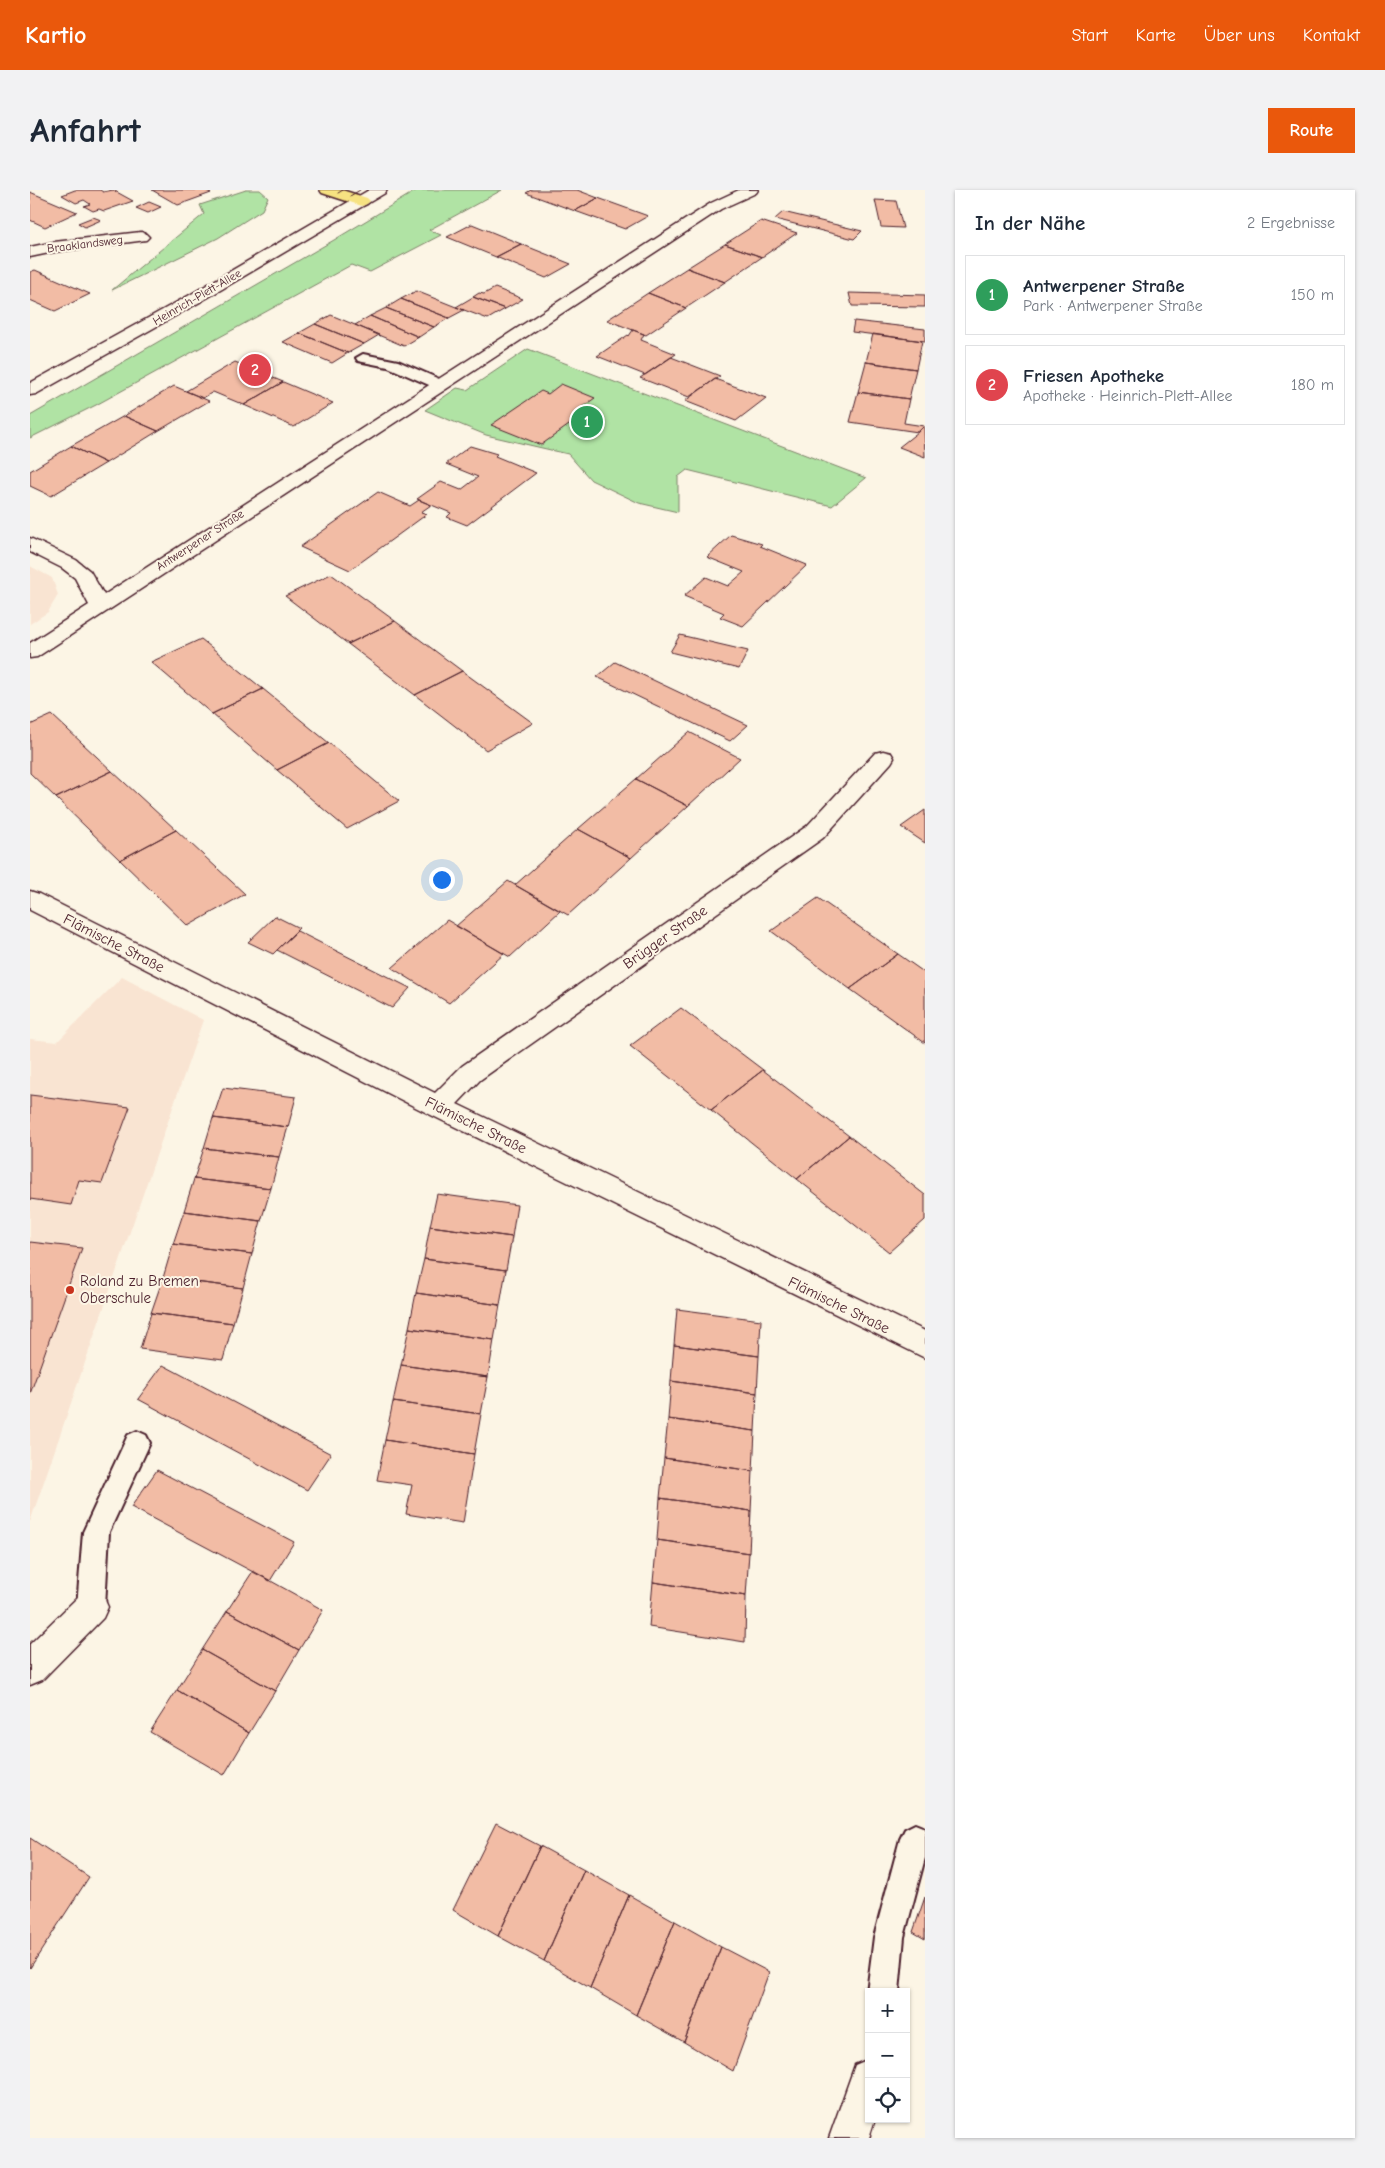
<!DOCTYPE html>
<html lang="de">
<head>
<meta charset="utf-8">
<style>
  body { margin:0; font-family:"Comic Neue",sans-serif; background:#f2f2f3; color:#1f2937 }
  .controls { position:absolute; right:15px; bottom:15px; display:grid; overflow:hidden; border-radius:0px; box-shadow:0 1px 4px #0004 }
  .controls button { width:45px; height:45px; display:grid; place-items:center; padding:0; border:0; border-bottom:1px solid #e0e1e3; background:#fff; color:#1f2937; font:25px sans-serif }
  .you { position:absolute; left:411px; top:689px; width:18px; height:18px; margin:-12px; border:4px solid #fff; border-radius:50%; background:#1a73e8; box-shadow:0 0 0 8px #1a73e833 }
  .badge { display:grid; place-items:center; width:32px; height:32px; border-radius:50%; background:#ea580c; color:#fff; font-size:16px; font-weight:700 }
  .pin { position:absolute; translate:-50% -50%; border:2px solid #fff; box-shadow:0 1px 5px #0006 }
  .list { margin:0; padding:0; list-style:none }
  h2 { display:flex; justify-content:space-between; align-items:center; height:65px; margin:0; padding:0 20px; font-size:21px }
  h2 small { font-size:16px; font-weight:400; color:#747a83 }
  .list li { display:grid; grid-template-columns:32px 1fr auto; gap:15px; align-items:center; box-sizing:border-box; height:80px; margin:0 10px 10px; padding:0 10px; border:1px solid #e0e1e3; border-radius:0px }
  .list b { display:block; font-size:19px; white-space:nowrap }
  .list p { margin:0; font-size:16px; white-space:nowrap; color:#747a83 }
  .list em { font-size:16px; font-style:normal; color:#747a83 }
  .icon { flex:none; width:28px; height:28px; fill:none; stroke:currentColor; stroke-width:2; stroke-linecap:round; stroke-linejoin:round }
  .map { position:relative; flex:none; width:895px; height:1948px; overflow:hidden; border-radius:0px }
  header { display:flex; align-items:center; gap:30px; box-sizing:border-box; height:70px; padding:0 25px; background:#ea580c; color:#fff }
  header strong { font-size:24px }
  nav { display:flex; gap:28px; margin-inline-start:auto; font-size:18px }
  .intro { display:flex; align-items:center; justify-content:space-between; box-sizing:border-box; height:120px; padding:0 30px }
  h1 { margin:0; font-size:35px }
  .button { padding:12px 22px; border-radius:0px; background:#ea580c; color:#fff; font-size:18px; font-weight:700 }
  main { display:flex; gap:30px; padding:0 30px }
  aside { flex:1; background:#fff; border-radius:0px; box-shadow:0 1px 4px #0004 }
  .map>svg:first-child { display:block }
  .built { fill:#f9e4d2 }
  .green { fill:#b0e3a4; stroke:#7d8168 }
  .building { fill:#f2bca5; stroke:#4a1f2b }
  .lines { fill:none; stroke-linecap:round; stroke-linejoin:round }
  .lane-casing { stroke:#4a1f2b; stroke-width:4 }
  .street-casing { stroke:#4a1f2b; stroke-width:3 }
  .secondary-casing { stroke:#4a1f2b; stroke-width:3 }
  .highway-casing { stroke:#4a1f2b; stroke-width:3 }
  .lane { fill:#fcf5e5; fill-rule:evenodd }
  .street { fill:#fcf5e5; fill-rule:evenodd }
  .secondary { fill:#fcf5e5; fill-rule:evenodd }
  .highway { fill:#f7e281; fill-rule:evenodd }
  .tram { stroke:#4a1f2b; stroke-width:1 }
  .poi-dot { fill:#c8321e; stroke:#fcf5e5; stroke-width:2 }
  .labels { text-anchor:middle; stroke-width:4; stroke-linejoin:round; paint-order:stroke }
  .far-street-label { font-size:12px; fill:#4a1f2b; stroke:#fcf5e5 }
  .street-label { font-size:15px; fill:#4a1f2b; stroke:#fcf5e5 }
  .poi-label { font-size:15px; fill:#4a1f2b; stroke:#fcf5e5; text-anchor:start }
</style>
</head>
<body>
<header>
<strong>Kartio</strong>
<nav><a>Start</a><a>Karte</a><a>Über uns</a><a>Kontakt</a></nav>
</header>
<div class="intro"><h1>Anfahrt</h1><a class="button">Route</a></div>
<main>
<div class="map">
<svg width="895" height="1948" viewBox="0 0 895 1948">
  <rect width="100%" height="100%" fill="#fcf5e5"/>
  <filter id="ink" filterUnits="userSpaceOnUse"><feTurbulence type="fractalNoise" baseFrequency=".02" numOctaves="2"/><feDisplacementMap in="SourceGraphic" scale="10" xChannelSelector="R" yChannelSelector="G"/><feConvolveMatrix kernelMatrix="1 2 1 2 8 2 1 2 1" color-interpolation-filters="sRGB"/></filter>
  <g filter="url(#ink)">
    <path class="built" d="M0 376 22 388 28 405 18 422 0 434Z
      M92 787 173 830 0 1332V849L27 852Z"/>
    <path class="green" d="M216 0H230L238 7 232 20 188 48 82 100 174 24 170 15Z
      M387 0H472L399 40 411 45 340 82 321 75 66 215 0 248V226L304 50Z
      M498 159 836 288 802 316 657 280 648 287V322L609 313 561 290 538 264 456 245 395 220 427 198 437 200Z"/>
    <path class="building" d="M45 0H70L73 2 83 0 103 11 74 21 69 19 63 21 54 16 60 14 54 10 46 13 32 5Z
      M122 0H175L181 3 148 15Z
      M501 0H547L568 8 545 21 496 3Z
      M0 2 47 22 15 37 0 30Z
      M568 8 618 26 595 39 545 21Z
      M845 10 866 11 873 38 851 37Z
      M119 12 131 17 118 23 106 18Z
      M753 22 832 41 824 49 745 29Z
      M63 27 71 30 55 37 48 33Z
      M731 31 767 43 732 67 695 54Z
      M442 34 491 54 466 67 417 47Z
      M491 54 541 74 516 88 466 67Z
      M695 54 732 67 695 92 657 78Z
      M657 78 695 92 656 118 618 103Z
      M5 80 60 104 25 121 0 110V82Z
      M465 98 493 109 475 119 443 107 449 103 454 104Z
      M386 101 426 117 434 120 419 128 371 109Z
      M618 103 656 118 616 145 577 130Z
      M819 103 895 105V117L822 116Z
      M443 107 475 119 458 129 426 117Z
      M371 109 419 128 404 137 356 118Z
      M356 118 404 137 389 147 340 126Z
      M301 125 349 145 334 154 285 134Z
      M340 126 389 147 374 156 325 135Z
      M824 131 895 139V151L822 142Z
      M285 134 334 154 318 163 269 143Z
      M603 140 614 144 611 150 646 164 615 185 567 166 598 145 599 146Z
      M269 143 318 163 302 173 253 152Z
      M843 144 892 151 886 179 836 172Z
      M641 167 690 186 659 207 610 188Z
      M205 172 253 192 214 215 183 202 173 208 156 201Z
      M836 172 886 179 879 209 828 202Z
      M685 189 736 208 706 231 655 211Z
      M253 192 303 213 264 237 214 215Z
      M531 194 565 208 552 217 560 220 511 255 461 235 511 201 518 204Z
      M144 196 179 211 128 241 94 226Z
      M828 202 879 209 874 233 894 236 888 242 820 232Z
      M94 226 128 241 76 273 41 256Z
      M894 236 895 267 869 257 888 242Z
      M41 256 76 273 21 306 0 296V281Z
      M440 256 467 264 465 266 506 283 437 335 417 327 421 323 387 309 411 292 431 300 448 287 416 274Z
      M348 302 380 316 389 310 401 315 391 322 397 324 320 380 270 357Z
      M701 345 732 354 730 356 777 375 713 436 690 427 694 423 654 406 676 387 698 396 714 382 677 367Z
      M301 384 365 431 318 454 255 406Z
      M365 431 432 481 385 505 318 454Z
      M650 445 718 461 709 479 640 462Z
      M171 449 233 499 182 524 121 472Z
      M585 472 718 535 700 551 567 487Z
      M432 481 503 533 456 560 385 505Z
      M233 499 299 553 247 580 182 524Z
      M22 525 82 581 26 608 0 583V535Z
      M659 542 710 568 658 616 606 589Z
      M299 553 369 611 317 639 247 580Z
      M82 581 146 640 90 670 26 608Z
      M606 589 658 616 601 668 548 639Z
      M895 620V653L871 637Z
      M548 639 601 668 538 725 485 695Z
      M146 640 215 704 158 736 90 670Z
      M478 691 530 721 480 767 426 736Z
      M788 708 868 764 820 799 741 741Z
      M245 726 269 738 243 764 218 752Z
      M417 730 474 764 419 813 362 778Z
      M267 741 380 798 362 818 247 760Z
      M868 764 895 783V853L820 799Z
      M651 818 733 880 681 920 600 856Z
      M733 880 819 946 767 989 681 920Z
      M193 898 266 907 258 937 183 928Z
      M0 905 100 917 72 993 49 990 41 1015 0 1009Z
      M183 928 258 937 249 967 174 958Z
      M819 946 895 1005V1030L859 1062 767 989Z
      M174 958 249 967 241 998 164 989Z
      M164 989 241 998 231 1031 154 1021Z
      M407 1004 487 1015 482 1047 400 1036Z
      M154 1021 231 1031 222 1064 143 1054Z
      M400 1036 482 1047 476 1080 394 1069Z
      M0 1052 52 1058 0 1204Z
      M143 1054 222 1064 213 1098 133 1088Z
      M394 1069 476 1080 470 1115 386 1103Z
      M133 1088 213 1098 203 1133 121 1123Z
      M386 1103 470 1115 464 1150 379 1138Z
      M647 1119 731 1130 729 1166 644 1155Z
      M121 1123 203 1133 193 1170 110 1159Z
      M379 1138 464 1150 458 1187 371 1175Z
      M644 1155 729 1166 727 1203 641 1191Z
      M133 1175 301 1264 277 1300 108 1209Z
      M371 1175 458 1187 451 1224 363 1212Z
      M641 1191 727 1203 725 1241 638 1229Z
      M363 1212 451 1224 444 1264 355 1250Z
      M638 1229 725 1241 723 1281 634 1268Z
      M355 1250 444 1264 433 1333 376 1324 382 1295 347 1290Z
      M634 1268 723 1281 721 1321 630 1308Z
      M127 1280 264 1352 240 1391 101 1317Z
      M630 1308 721 1321 719 1363 627 1350Z
      M627 1350 719 1363 716 1406 623 1392Z
      M223 1381 293 1420 269 1460 197 1421Z
      M623 1392 716 1406 715 1452 619 1437Z
      M197 1421 269 1460 245 1501 172 1460Z
      M172 1460 245 1501 219 1543 147 1500Z
      M147 1500 219 1543 194 1585 120 1542Z
      M466 1633 510 1656 468 1746 423 1720Z
      M0 1648 59 1687 0 1778Z
      M510 1656 554 1680 514 1771 468 1746Z
      M554 1680 599 1705 560 1798 514 1771Z
      M599 1705 645 1731 606 1825 560 1798Z
      M895 1707V1749L883 1742Z
      M645 1731 691 1757 654 1852 606 1825Z
      M691 1757 739 1782 703 1881 654 1852Z"/>
    <g class="lines">
      <defs>
        <path id="lane" d="M333 164 368 171 416 192 418 195 416 198H406L358 177 328 171 326 168Z
          M107 1241 116 1245 120 1253 79 1342 75 1417 71 1426 61 1430 51 1426 47 1417 53 1342 98 1245Z
          M885 1634 895 1638V1668L874 1747 869 1802H839V1805L837 1802 844 1747 870 1649 875 1639Z"/>
        <path id="street" d="M709 0H728L726 3 691 19 7 467 0 468V453L59 415 45 388 32 378 0 362V348L46 370 60 381 74 405 681 13Z
          M111 42 116 44 119 47 116 50 24 62 0 67V57L24 52Z
          M853 561 861 563 864 568 861 573 793 648 450 890 427 914 895 1141V1168L399 924 0 720V701L9 704 405 903 432 876 777 636 845 563Z
          M61 1401 73 1406 78 1417 73 1428 12 1490 0 1495V1454L49 1406Z
          M839 1869V1929H845L839 1948H799L825 1875Z"/>
        <path id="secondary" d="M339 0H357L355 3 170 112 6 204 0 205V193L158 106Z"/>
        <path id="highway" d="M290 0H312L337 8 340 11 337 14 332 16 292 3Z"/>
      </defs>
      <use href="#lane" class="lane-casing"/>
      <use href="#street" class="street-casing"/>
      <use href="#secondary" class="secondary-casing"/>
      <use href="#highway" class="highway-casing"/>
      <use href="#lane" class="lane"/>
      <use href="#street" class="street"/>
      <use href="#secondary" class="secondary"/>
      <use href="#highway" class="highway"/>
      <path class="tram" d="M308 3 313 0
        M320 6 330 0"/>
    </g>
  </g>
  <circle class="poi-dot" cx="40" cy="1100" r="5"/>
  <g class="labels">
    <g class="far-street-label">
      <text transform="translate(55 54) rotate(-7)" y="4">Braaklandsweg</text>
      <text transform="translate(167 107) rotate(-30)" y="4">Heinrich-Plett-Allee</text>
      <text transform="translate(170 350) rotate(-33)" y="4">Antwerpener Straße</text>
    </g>
    <g class="street-label">
      <text transform="translate(635 747) rotate(-35)" y="5">Brügger Straße</text>
      <text transform="translate(84 753) rotate(27)" y="5">Flämische Straße</text>
      <text transform="translate(446 935) rotate(26)" y="5">Flämische Straße</text>
      <text transform="translate(809 1115) rotate(26)" y="5">Flämische Straße</text>
    </g>
    <g class="poi-label">
      <text x="50" y="1096">Roland zu Bremen<tspan x="50" dy="17">Oberschule</tspan></text>
    </g>
  </g>
</svg>
<div class="controls">
<button>+</button>
<button>−</button>
<button><svg class="icon" aria-label="locate" viewBox="0 0 24 24"><circle cx="12" cy="12" r="6"/><path d="M12 2v4M12 18v4M2 12h4M18 12h4"/></svg></button>
</div>
<div class="you"></div>
<div class="pin badge" style="left:557px;top:232px;background:#2e9e5b">1</div>
<div class="pin badge" style="left:225px;top:180px;background:#e0444e">2</div>
</div>
<aside>
<h2>In der Nähe<small>2 Ergebnisse</small></h2>
<ul class="list">
<li><span class="badge" style="background:#2e9e5b">1</span><div><b>Antwerpener Straße</b><p>Park · Antwerpener Straße</p></div><em>150 m</em></li>
<li><span class="badge" style="background:#e0444e">2</span><div><b>Friesen Apotheke</b><p>Apotheke · Heinrich-Plett-Allee</p></div><em>180 m</em></li>
</ul>
</aside>
</main>
</body>
</html>
